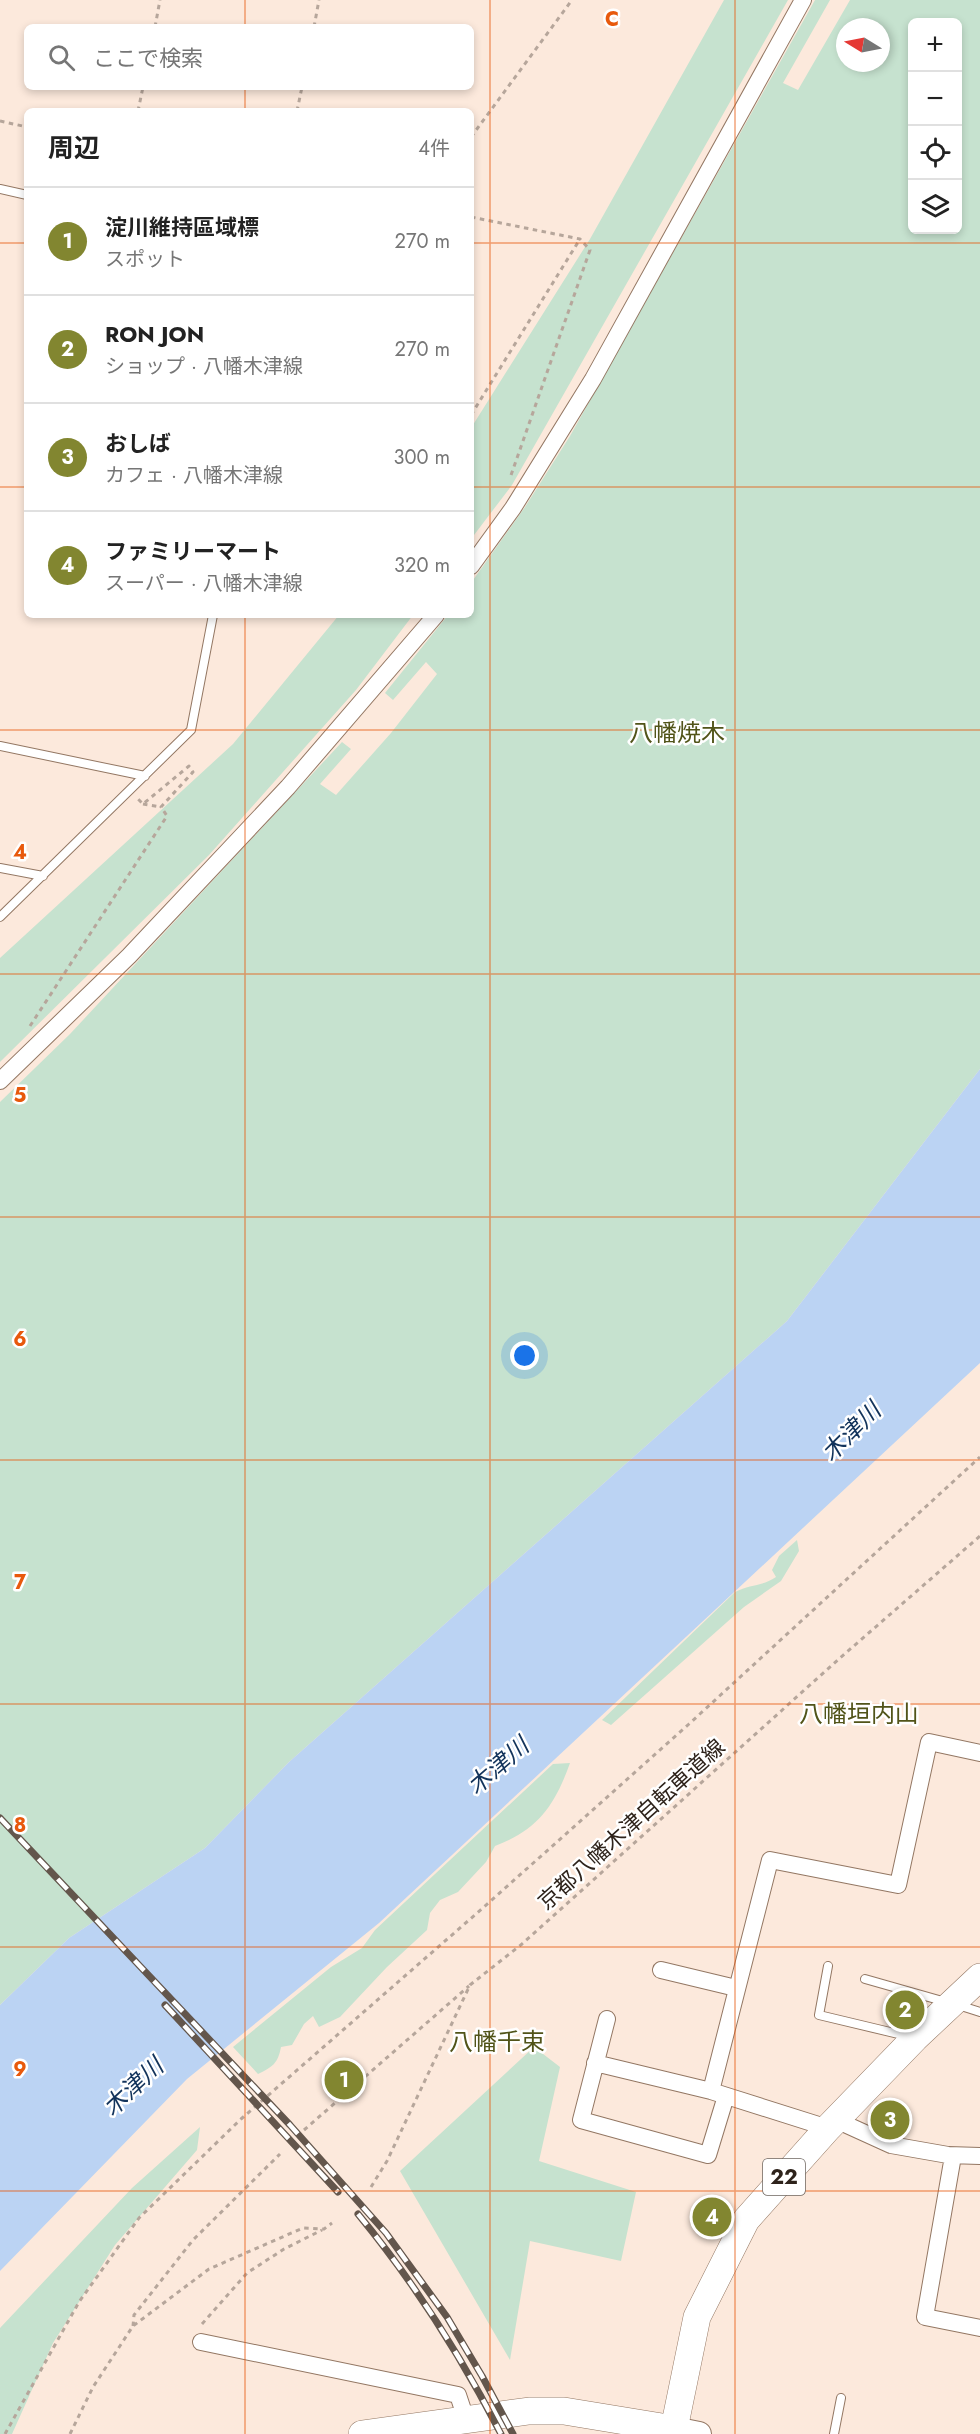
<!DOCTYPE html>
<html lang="ja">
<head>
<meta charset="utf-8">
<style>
  body { margin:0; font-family:Jost,"Noto Sans JP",sans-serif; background:#f2f2f2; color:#222 }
  .controls { position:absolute; right:18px; top:18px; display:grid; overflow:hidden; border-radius:9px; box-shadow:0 3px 9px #0003 }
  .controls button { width:54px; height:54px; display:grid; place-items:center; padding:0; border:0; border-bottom:2px solid #e0e0e0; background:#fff; color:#222; font:30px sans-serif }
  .compass { position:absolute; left:836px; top:18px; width:54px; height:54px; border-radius:50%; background:#fff; box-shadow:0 3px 9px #0003; rotate:280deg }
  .you { position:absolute; left:525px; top:1356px; width:21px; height:21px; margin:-15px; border:4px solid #fff; border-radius:50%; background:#1a73e8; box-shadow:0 0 0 9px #1a73e833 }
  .badge { display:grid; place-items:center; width:39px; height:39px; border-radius:50%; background:#828630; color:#fff; font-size:20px; font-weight:700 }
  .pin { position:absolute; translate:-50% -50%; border:3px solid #fff; box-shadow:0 2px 6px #0006 }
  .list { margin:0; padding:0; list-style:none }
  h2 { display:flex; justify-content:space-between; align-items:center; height:78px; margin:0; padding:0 24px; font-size:26px }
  h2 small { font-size:20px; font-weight:400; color:#767676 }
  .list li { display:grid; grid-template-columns:39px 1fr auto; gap:18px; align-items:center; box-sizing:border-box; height:108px; padding:0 24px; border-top:2px solid #e0e0e0 }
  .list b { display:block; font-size:22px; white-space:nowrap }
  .list p { margin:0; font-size:20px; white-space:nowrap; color:#767676 }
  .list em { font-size:20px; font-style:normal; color:#767676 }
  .icon { flex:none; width:33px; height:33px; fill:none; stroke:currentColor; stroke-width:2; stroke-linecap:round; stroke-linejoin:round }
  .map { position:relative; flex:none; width:980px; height:2434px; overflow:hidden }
  .search { position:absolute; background:#fff; box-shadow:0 3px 9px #0003; left:24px; top:24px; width:450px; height:66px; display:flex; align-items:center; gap:15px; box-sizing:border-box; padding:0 21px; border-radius:9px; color:#767676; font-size:22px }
  .panel { position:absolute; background:#fff; box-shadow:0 3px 9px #0003; left:24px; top:108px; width:450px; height:510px; border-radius:9px }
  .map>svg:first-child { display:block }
  .green { fill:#c6e2cf; fill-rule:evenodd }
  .water { fill:#bbd3f3 }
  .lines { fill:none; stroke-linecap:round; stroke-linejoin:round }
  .lane-casing { stroke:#937763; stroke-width:10 }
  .street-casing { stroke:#937763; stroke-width:18 }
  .secondary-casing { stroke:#937763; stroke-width:26 }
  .primary-casing { stroke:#937763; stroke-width:28 }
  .path { stroke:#b6a69b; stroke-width:3; stroke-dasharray:4.5 4.5; stroke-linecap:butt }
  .lane { stroke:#fff; stroke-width:8 }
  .street { stroke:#fff; stroke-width:16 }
  .secondary { stroke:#fff; stroke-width:24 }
  .primary { stroke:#fff; stroke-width:27 }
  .rail-casing { stroke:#63564c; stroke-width:7 }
  .rail { stroke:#fff; stroke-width:4.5; stroke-dasharray:14; stroke-linecap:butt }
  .grid { fill:none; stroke:#e8590c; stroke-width:1.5; stroke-opacity:0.55 }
  .labels { text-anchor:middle; stroke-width:5; stroke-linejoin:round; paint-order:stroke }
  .shield { fill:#fff; stroke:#6d655f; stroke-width:1.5 }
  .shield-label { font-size:21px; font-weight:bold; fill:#2e231b }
  .street-label { font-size:22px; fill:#2e231b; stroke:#fff }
  .neighbourhood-label { font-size:24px; fill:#515419; stroke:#fff }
  .water-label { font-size:24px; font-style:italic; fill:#12335b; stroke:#fff }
  .grid-label { font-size:20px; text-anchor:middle; font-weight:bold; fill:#e8590c; stroke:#fff; stroke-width:5; stroke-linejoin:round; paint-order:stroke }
</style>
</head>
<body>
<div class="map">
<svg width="980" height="2434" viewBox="0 0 980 2434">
  <rect width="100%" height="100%" fill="#fce9dc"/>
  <path class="green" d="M724 0H788L512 485 471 539V428L590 239Z
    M815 0H830L783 83 798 90 850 0H980V1069L787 1321 289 1762 205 1848 69 1938 0 2005V1102L70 1034 342 742 351 749 320 784 336 795 391 733 437 674 426 662 393 700 385 693 448 615H471V583L525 507 570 436ZM912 22H958V230H912ZM845 27H881V63H845Z
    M339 615H413L356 690 209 855 0 1062V958L233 744Z
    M797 1540 799 1551 781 1581 744 1607 611 1725 602 1720 735 1592C750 1584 761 1587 776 1577L772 1570 779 1556Z
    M570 1763C555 1805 538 1830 495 1846L486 1862 458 1892 440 1900 430 1913 427 1930 387 1967 340 2017 319 2027 313 2016 304 2024 292 2045 281 2047C278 2063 273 2067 258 2074L233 2047 331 1967 362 1948 375 1930 553 1764Z
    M534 2047 560 2067 539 2161 636 2192 621 2261 530 2241 510 2360 400 2171Z
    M200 2127 197 2150 115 2245 53 2343 12 2434H0V2328L132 2188Z"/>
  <path class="water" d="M980 1069V1363L379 1923 187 2079 0 2271V2005L69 1938 205 1848 289 1762 787 1321Z"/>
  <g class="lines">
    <defs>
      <path id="lane" d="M0 189 27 195
        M0 746 145 776
        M0 868 43 876
        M0 917 191 730 213 615
        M828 1966 819 2015 911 2037
        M865 1979 946 2002
        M958 2005 980 2012
        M834 2434 841 2398"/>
      <path id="street" d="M471 566 513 508 593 379 803 0
        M0 1081 129 956 288 787 436 615
        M661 1970 736 1988
        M607 2019 581 2120 708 2155 726 2096
        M595 2063 711 2091 828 2128
        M711 2091 770 1860 898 1885 929 1742 980 1753
        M836 2120 891 2145 948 2155 980 2156
        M953 2156 925 2317 980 2328
        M201 2342 458 2395 466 2419"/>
      <path id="secondary" d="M673 2434 674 2429 699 2434"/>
      <path id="primary" d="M362 2434 529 2411H564L674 2429 697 2317 746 2220 828 2128 915 2038 980 1977"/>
    </defs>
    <use href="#lane" class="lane-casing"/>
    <use href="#street" class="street-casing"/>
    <use href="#secondary" class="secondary-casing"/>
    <use href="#primary" class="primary-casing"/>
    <path class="path" d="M155 27 160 0
      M314 27 319 0
      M138 111 143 87
      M297 111 302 87
      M0 121 27 127
      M471 137 572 0
      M471 217 580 239 590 250 510 478
      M471 415 580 239
      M143 804 161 807
      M30 1026 167 816 161 807 193 772 189 766 143 804 138 799
      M304 2130 469 1986
      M371 2187 387 2161 470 1985 522 1944 840 1658 980 1536
      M202 2324 247 2273 284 2249 322 2230
      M133 2326 134 2315 193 2240 280 2154
      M5 2434 79 2302 139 2218 241 2119 484 1907 689 1724 980 1457
      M70 2434 93 2387 133 2326 209 2269 303 2228 324 2229 332 2223"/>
    <use href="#lane" class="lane"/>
    <use href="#street" class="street"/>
    <use href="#secondary" class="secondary"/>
    <use href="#primary" class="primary"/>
    <defs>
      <path id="rail" d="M0 1818 290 2125 386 2233 447 2317 482 2376 513 2434
        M165 2005 338 2192
        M358 2214C414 2282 461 2356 501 2434"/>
    </defs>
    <use href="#rail" class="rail-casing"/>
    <use href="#rail" class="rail"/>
  </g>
  <path class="grid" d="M245 0V27M490 0V2434M735 0V2434M245 87V111M0 243H27M471 243H980M0 487H27M471 487H980M245 615V2434M0 730H980M0 974H980M0 1217H980M0 1460H980M0 1704H980M0 1947H980M0 2191H980"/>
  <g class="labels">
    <rect class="shield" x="763" y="2159" width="42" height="36" rx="4.5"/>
    <g class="shield-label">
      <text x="784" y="2184">22</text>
    </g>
    <g class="street-label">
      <text transform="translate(631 1824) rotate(-42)" y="8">京都八幡木津自転車道線</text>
    </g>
    <g class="neighbourhood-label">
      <text x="677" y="741">八幡焼木</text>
      <text x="859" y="1722">八幡垣内山</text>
      <text x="497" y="2050">八幡千束</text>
    </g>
    <g class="water-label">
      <text transform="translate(851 1432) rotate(-45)" y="8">木津川</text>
      <text transform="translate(498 1766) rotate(-41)" y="8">木津川</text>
      <text transform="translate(133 2087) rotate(-43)" y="8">木津川</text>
    </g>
  </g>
  <g class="grid-label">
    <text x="612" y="26">C</text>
    <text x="20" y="859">4</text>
    <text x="20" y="1102">5</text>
    <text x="20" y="1346">6</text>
    <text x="20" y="1589">7</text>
    <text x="20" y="1832">8</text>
    <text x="20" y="2076">9</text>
  </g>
</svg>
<div class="controls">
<button>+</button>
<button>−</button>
<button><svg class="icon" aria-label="locate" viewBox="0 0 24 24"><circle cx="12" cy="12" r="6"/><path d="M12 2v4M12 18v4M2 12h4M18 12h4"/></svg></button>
<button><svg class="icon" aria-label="layers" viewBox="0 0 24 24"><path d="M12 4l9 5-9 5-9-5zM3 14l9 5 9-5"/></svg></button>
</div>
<svg class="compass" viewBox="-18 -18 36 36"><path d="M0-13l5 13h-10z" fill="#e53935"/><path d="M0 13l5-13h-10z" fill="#767676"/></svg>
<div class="you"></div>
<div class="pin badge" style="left:344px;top:2080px">1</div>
<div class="pin badge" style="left:905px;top:2010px">2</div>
<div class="pin badge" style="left:890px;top:2120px">3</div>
<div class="pin badge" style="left:712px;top:2217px">4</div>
<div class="search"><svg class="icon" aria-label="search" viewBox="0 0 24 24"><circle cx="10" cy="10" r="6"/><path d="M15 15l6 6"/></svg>ここで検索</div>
<section class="panel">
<h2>周辺<small>4件</small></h2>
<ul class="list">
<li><span class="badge">1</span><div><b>淀川維持區域標</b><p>スポット</p></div><em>270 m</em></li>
<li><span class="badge">2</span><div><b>RON JON</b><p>ショップ · 八幡木津線</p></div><em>270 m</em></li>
<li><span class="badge">3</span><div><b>おしば</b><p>カフェ · 八幡木津線</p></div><em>300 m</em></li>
<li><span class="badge">4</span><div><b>ファミリーマート</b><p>スーパー · 八幡木津線</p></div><em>320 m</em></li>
</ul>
</section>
</div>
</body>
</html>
